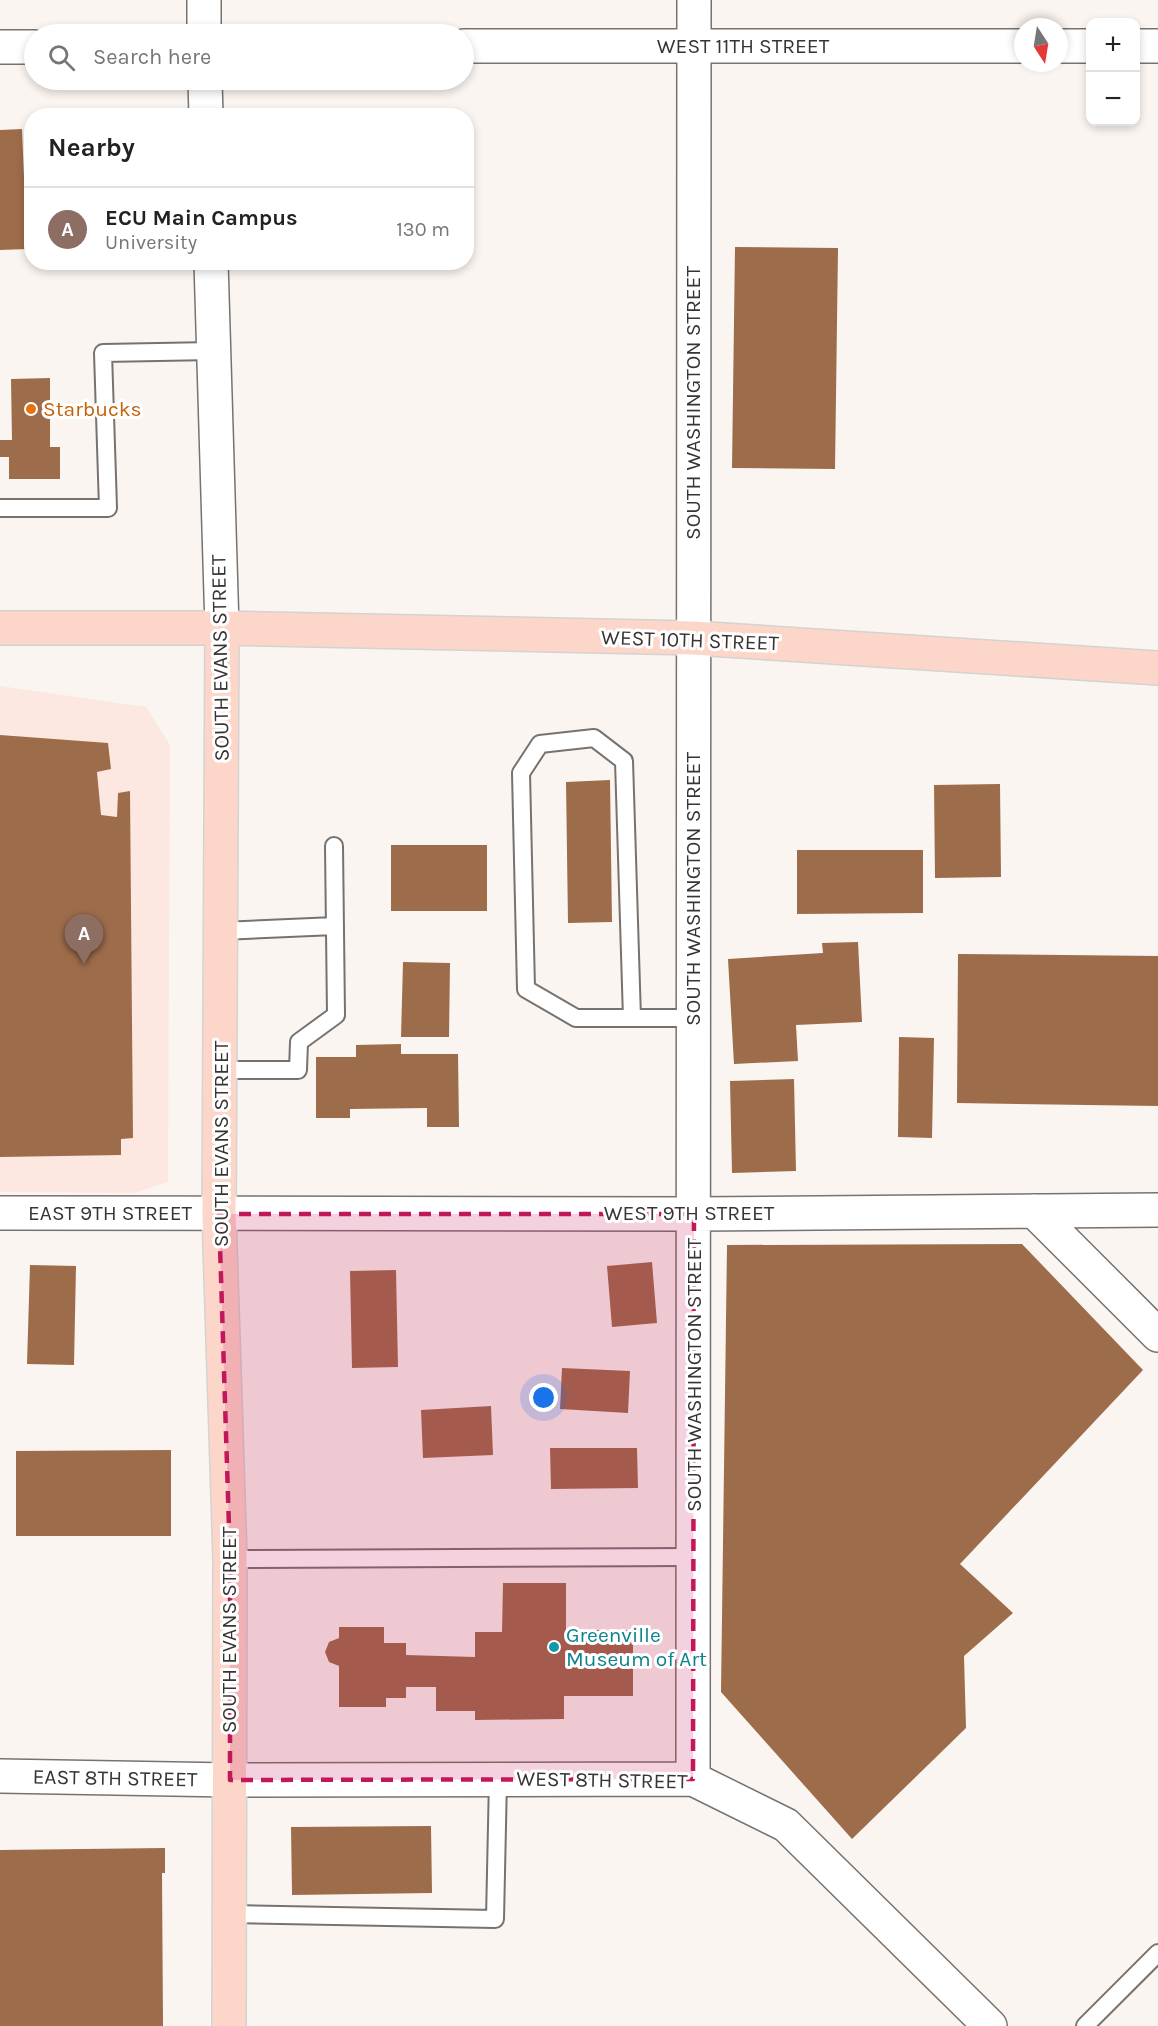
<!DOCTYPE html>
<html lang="en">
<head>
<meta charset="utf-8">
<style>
  body { margin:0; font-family:Karla,sans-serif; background:#f6f6f6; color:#222 }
  .controls { position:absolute; right:18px; top:18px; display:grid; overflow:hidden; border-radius:12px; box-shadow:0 3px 9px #0003 }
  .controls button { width:54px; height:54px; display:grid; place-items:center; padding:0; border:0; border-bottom:2px solid #e0e0e0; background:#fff; color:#222; font:30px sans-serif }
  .compass { position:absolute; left:1014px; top:18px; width:54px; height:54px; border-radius:50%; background:#fff; box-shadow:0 3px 9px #0003; rotate:168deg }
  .you { position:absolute; left:544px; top:1398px; width:21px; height:21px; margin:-15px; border:4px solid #fff; border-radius:50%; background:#1a73e8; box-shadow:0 0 0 9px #1a73e833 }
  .badge { display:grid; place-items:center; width:39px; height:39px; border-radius:50%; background:#d93025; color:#fff; font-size:20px; font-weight:700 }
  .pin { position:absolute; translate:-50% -50px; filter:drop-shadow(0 2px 3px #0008) }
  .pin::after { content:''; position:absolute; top:32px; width:21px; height:18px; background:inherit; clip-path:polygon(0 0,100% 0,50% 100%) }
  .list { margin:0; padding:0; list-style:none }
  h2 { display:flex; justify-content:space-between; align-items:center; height:78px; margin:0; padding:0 24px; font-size:26px }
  h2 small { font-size:20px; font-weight:400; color:#767676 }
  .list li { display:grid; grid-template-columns:39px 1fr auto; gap:18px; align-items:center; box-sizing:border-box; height:84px; padding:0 24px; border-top:2px solid #e0e0e0 }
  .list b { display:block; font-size:22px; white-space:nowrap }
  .list p { margin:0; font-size:20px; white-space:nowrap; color:#767676 }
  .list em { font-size:20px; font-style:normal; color:#767676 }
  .icon { flex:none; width:33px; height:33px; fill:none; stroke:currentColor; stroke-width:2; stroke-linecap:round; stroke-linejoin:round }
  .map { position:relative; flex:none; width:1158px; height:2026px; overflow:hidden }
  .search { position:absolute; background:#fff; box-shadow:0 3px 9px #0003; left:24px; top:24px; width:450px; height:66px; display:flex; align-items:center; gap:15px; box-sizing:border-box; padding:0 21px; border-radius:33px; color:#767676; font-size:22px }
  .panel { position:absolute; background:#fff; box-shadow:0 3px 9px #0003; left:24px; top:108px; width:450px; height:162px; border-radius:24px }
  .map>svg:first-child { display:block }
  .education { fill:#fce8e0 }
  .building { fill:#9d6c4b }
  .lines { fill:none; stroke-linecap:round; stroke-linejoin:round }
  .service-casing { stroke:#78726f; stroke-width:20 }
  .minor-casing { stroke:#78726f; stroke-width:36 }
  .secondary-casing { stroke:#78726f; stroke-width:36 }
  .primary-casing { stroke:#d3d3d2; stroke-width:36 }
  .service { stroke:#fff; stroke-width:16 }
  .minor { stroke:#fff; stroke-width:33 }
  .secondary { stroke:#fff; stroke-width:33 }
  .primary { stroke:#fdd6ca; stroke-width:33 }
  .marked { fill:#c2185b; fill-opacity:0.2; stroke:#c2185b; stroke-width:4.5; stroke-dasharray:12 8; stroke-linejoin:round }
  .food-dot { fill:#e8710a; stroke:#fff; stroke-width:2 }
  .culture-dot { fill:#0f9aa8; stroke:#fff; stroke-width:2 }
  .labels { text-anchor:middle; stroke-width:6; stroke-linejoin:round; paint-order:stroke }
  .street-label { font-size:21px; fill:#373534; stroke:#fff }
  .food-label { font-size:21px; fill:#c56008; stroke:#fff; text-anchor:start }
  .culture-label { font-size:21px; fill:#0d838f; stroke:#fff; text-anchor:start }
</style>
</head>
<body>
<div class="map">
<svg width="1158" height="2026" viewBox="0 0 1158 2026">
  <rect width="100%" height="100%" fill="#fbf5f1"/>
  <path class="education" d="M0 686 146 707 170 745 168 1182 135 1193 0 1192Z"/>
  <path class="building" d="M22 129 27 249 0 250V130Z
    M735 247 838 248 835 469 732 468Z
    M50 378V447H60V479H9V457H0V440H12L11 379Z
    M0 735 108 743 111 769 97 772 101 815 117 817 118 793 130 791 133 1138 121 1139V1155L0 1157Z
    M610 780 612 922 568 923 566 782Z
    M1000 784 1001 877 935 878 934 785Z
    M391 845H487V911H391Z
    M797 850H923V913L797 914Z
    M858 942 862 1022 796 1025 798 1061 734 1064 728 959 823 953 822 943Z
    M958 954 1158 956V1106L957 1103Z
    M403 962 450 963 449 1037H401Z
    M899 1037 934 1038 932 1138 898 1137Z
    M401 1044V1054H458L459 1127H427V1108L350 1109V1118H316V1057H356V1045Z
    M794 1079 796 1171 732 1173 730 1081Z
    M1022 1244 1143 1370 960 1564 1013 1613 964 1656 966 1728 852 1839 721 1692 727 1245Z
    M652 1262 657 1323 612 1327 607 1266Z
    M30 1265 76 1266 74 1365 27 1364Z
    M396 1270 398 1367 352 1368 350 1271Z
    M562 1368 630 1371 628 1413 560 1409Z
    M491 1406 493 1455 423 1458 421 1410Z
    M550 1448H637L638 1488 551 1489Z
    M171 1450V1536H16V1451Z
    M503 1583H566V1630H633V1696H564V1719L475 1720V1711H436V1687H406V1698H386V1707H339V1666L329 1662 325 1652 329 1642 339 1638V1627H384V1643H406V1655L475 1657V1632H502Z
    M431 1826 432 1893 292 1895 291 1827Z
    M165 1848V1873H162L163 2026H0V1850Z"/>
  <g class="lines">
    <defs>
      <path id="service" d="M0 508H108L103 353 213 351
        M221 931 335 926
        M632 1018 624 761 594 738 540 744 521 773 526 989 576 1018H693
        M220 1070H298L299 1042 336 1015 334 846
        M230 1559 693 1557
        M230 1914 495 1919 498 1779
        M1085 2026 1158 1953"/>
      <path id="minor" d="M464 46H1023
        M1059 46H1090
        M1136 46H1158
        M0 47H34
        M1034 1211 1158 1335
        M0 1213 694 1214 1158 1210
        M0 1776 230 1780 693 1779 786 1825 990 2026
        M693 1779 694 0"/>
      <path id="secondary" d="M204 34V0
        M205 80 206 116
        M211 262 222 628"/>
      <path id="primary" d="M0 628H222L693 638 1158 668
        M222 628 219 1214 230 1559 229 2026"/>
    </defs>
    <use href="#service" class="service-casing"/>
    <use href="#minor" class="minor-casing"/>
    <use href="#secondary" class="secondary-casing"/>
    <use href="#primary" class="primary-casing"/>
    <use href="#service" class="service"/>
    <use href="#minor" class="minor"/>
    <use href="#secondary" class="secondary"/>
    <use href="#primary" class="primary"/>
  </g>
  <path class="marked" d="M219 1214H694L693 1779 230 1780V1559Z"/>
  <circle class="food-dot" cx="31" cy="409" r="6"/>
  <circle class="culture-dot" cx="554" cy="1647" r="6"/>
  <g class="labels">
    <g class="street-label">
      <text x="743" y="53">WEST 11TH STREET</text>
      <text transform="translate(693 403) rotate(-90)" y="7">SOUTH WASHINGTON STREET</text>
      <text transform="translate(690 640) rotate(2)" y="7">WEST 10TH STREET</text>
      <text transform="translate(220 658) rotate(-91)" y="7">SOUTH EVANS STREET</text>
      <text transform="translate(693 889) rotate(-90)" y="7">SOUTH WASHINGTON STREET</text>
      <text transform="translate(221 1144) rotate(-90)" y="7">SOUTH EVANS STREET</text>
      <text x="110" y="1220">EAST 9TH STREET</text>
      <text x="689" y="1220">WEST 9TH STREET</text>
      <text transform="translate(694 1375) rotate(-90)" y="7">SOUTH WASHINGTON STREET</text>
      <text transform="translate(229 1630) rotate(-90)" y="7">SOUTH EVANS STREET</text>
      <text transform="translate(115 1778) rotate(1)" y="7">EAST 8TH STREET</text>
      <text transform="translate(602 1780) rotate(1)" y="7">WEST 8TH STREET</text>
    </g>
    <g class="food-label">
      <text x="43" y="416">Starbucks</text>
    </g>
    <g class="culture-label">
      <text x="566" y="1642">Greenville<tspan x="566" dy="24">Museum of Art</tspan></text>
    </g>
  </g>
</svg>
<div class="controls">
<button>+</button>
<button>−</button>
</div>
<svg class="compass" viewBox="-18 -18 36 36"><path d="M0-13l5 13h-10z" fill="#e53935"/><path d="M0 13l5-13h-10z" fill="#767676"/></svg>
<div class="you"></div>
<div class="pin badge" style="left:84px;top:964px;background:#8d6e63">A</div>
<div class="search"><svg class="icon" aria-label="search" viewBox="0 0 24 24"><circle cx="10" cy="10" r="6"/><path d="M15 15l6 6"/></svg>Search here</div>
<section class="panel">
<h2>Nearby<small></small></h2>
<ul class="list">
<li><span class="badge" style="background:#8d6e63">A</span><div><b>ECU Main Campus</b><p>University</p></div><em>130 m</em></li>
</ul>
</section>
</div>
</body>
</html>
